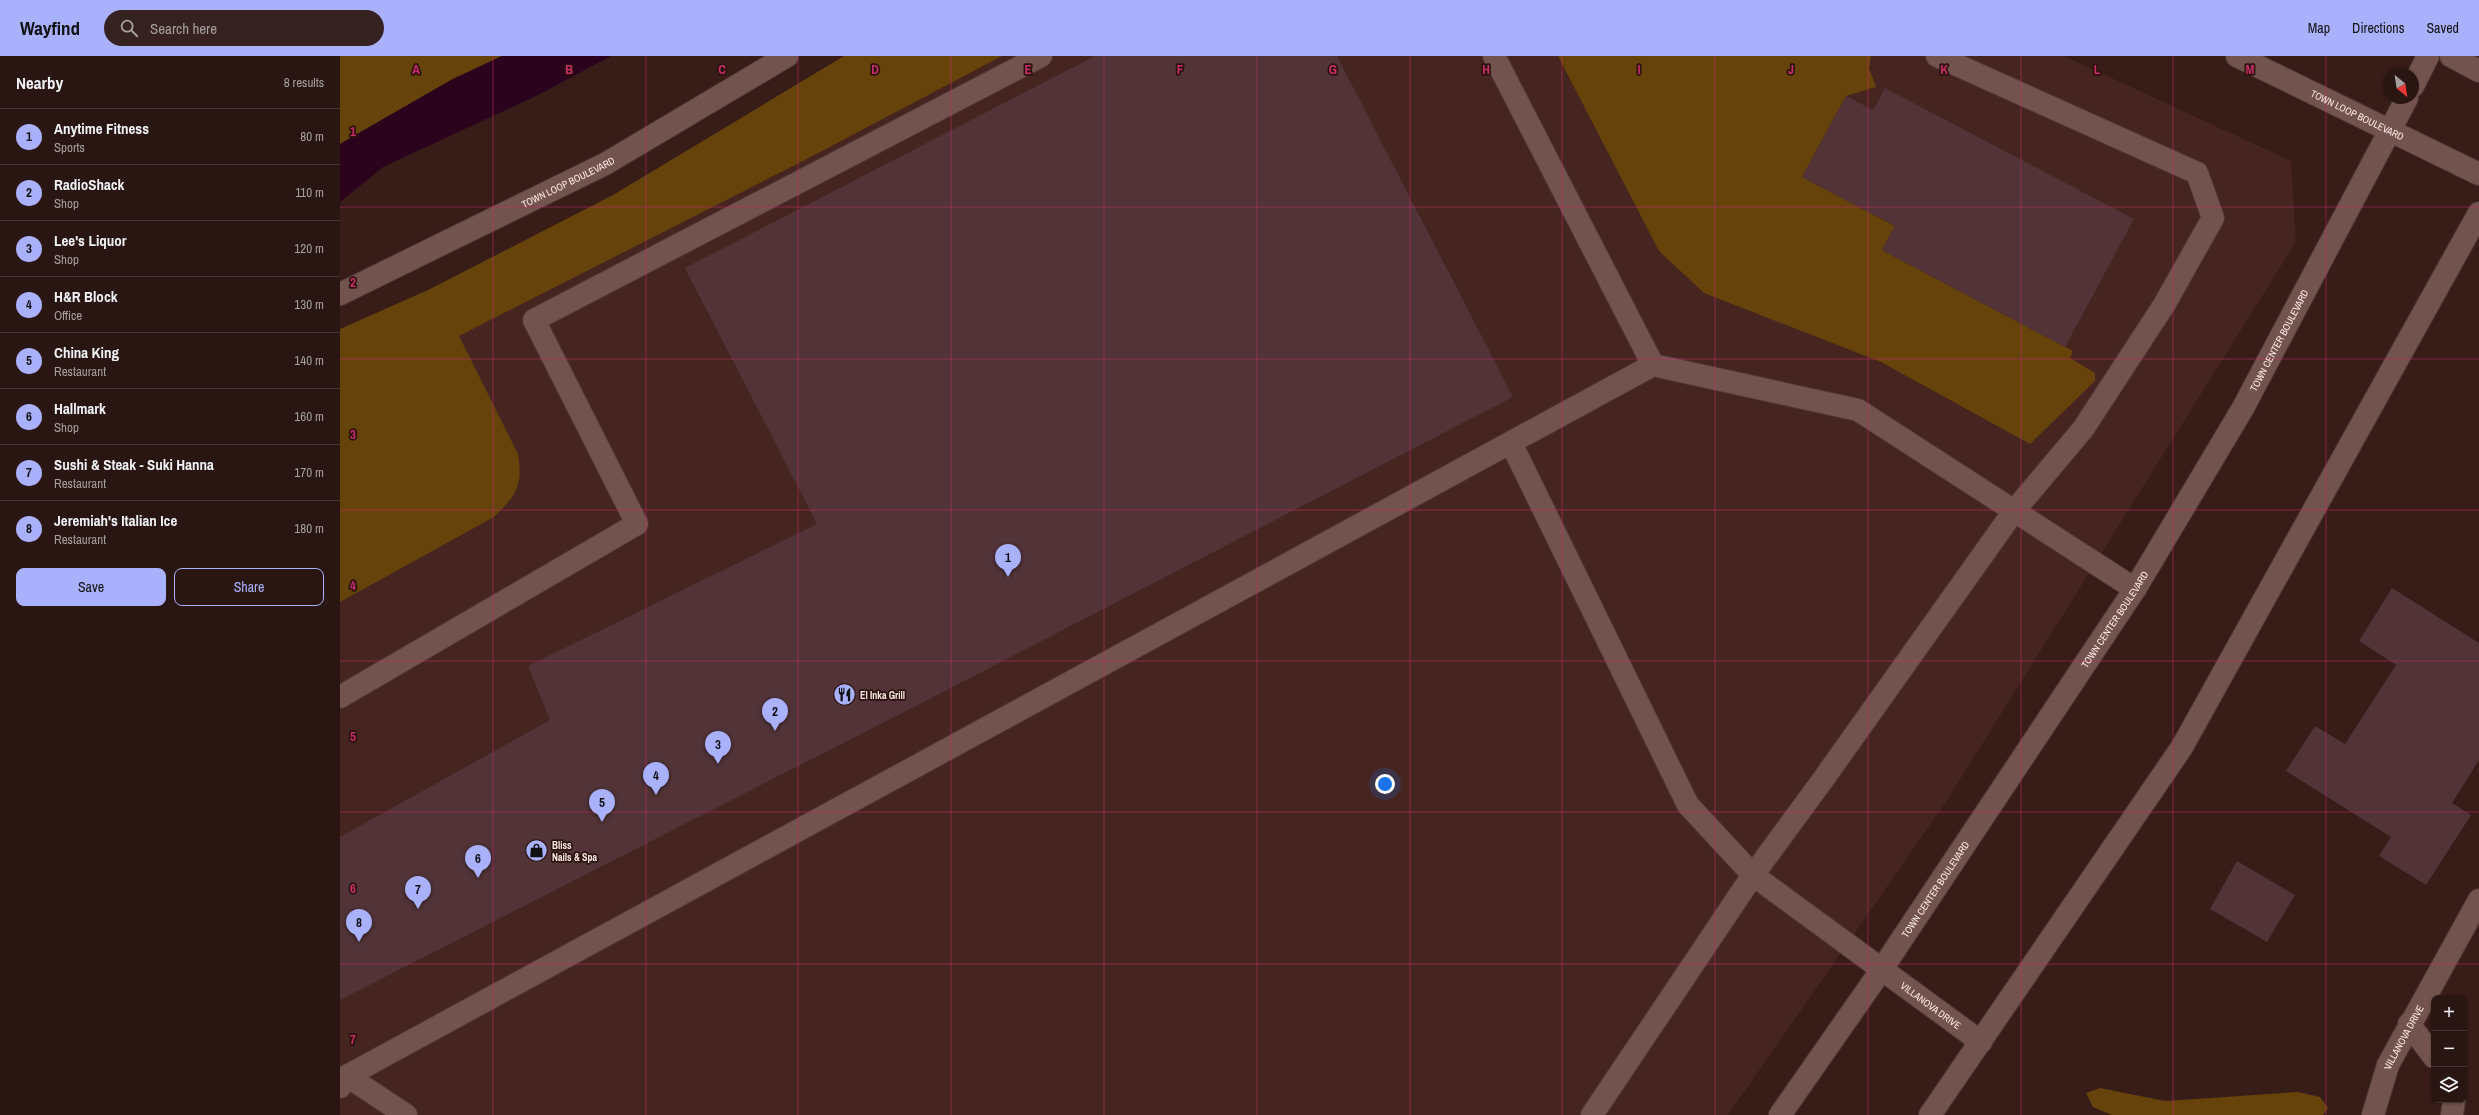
<!DOCTYPE html>
<html lang="en">
<head>
<meta charset="utf-8">
<style>
  body { margin:0; font-family:"Archivo Narrow",sans-serif; background:#352220; color:#f1f3f6 }
  .controls { position:absolute; right:12px; bottom:12px; display:grid; overflow:hidden; border-radius:8px; box-shadow:0 1px 3px #0004 }
  .controls button { width:36px; height:36px; display:grid; place-items:center; padding:0; border:0; border-bottom:1px solid #453432; background:#291512; color:#f1f3f6; font:20px sans-serif }
  .compass { position:absolute; left:2043px; top:12px; width:36px; height:36px; border-radius:50%; background:#291512; box-shadow:0 1px 3px #0004; rotate:150deg }
  .you { position:absolute; left:1045px; top:728px; width:14px; height:14px; margin:-10px; border:3px solid #fff; border-radius:50%; background:#1a73e8; box-shadow:0 0 0 6px #1a73e833 }
  .badge { display:grid; place-items:center; width:26px; height:26px; border-radius:50%; background:#a9b0fc; color:#111; font-size:13px; font-weight:700 }
  .pin { position:absolute; translate:-50% -33px; filter:drop-shadow(0 1px 2px #0008) }
  .pin::after { content:''; position:absolute; top:21px; width:14px; height:12px; background:inherit; clip-path:polygon(0 0,100% 0,50% 100%) }
  .list { margin:0; padding:0; list-style:none }
  h2 { display:flex; justify-content:space-between; align-items:center; height:52px; margin:0; padding:0 16px; font-size:17px }
  h2 small { font-size:13px; font-weight:400; color:#a59f9f }
  .list li { display:grid; grid-template-columns:26px 1fr auto; gap:12px; align-items:center; box-sizing:border-box; height:56px; padding:0 16px; border-top:1px solid #453432 }
  .list b { display:block; font-size:15px; white-space:nowrap }
  .list p { margin:0; font-size:13px; white-space:nowrap; color:#a59f9f }
  .list em { font-size:13px; font-style:normal; color:#a59f9f }
  .actions { display:flex; gap:8px; padding:12px 16px }
  .actions a { flex:1; padding:9px 0; border:1px solid #a9b0fc; border-radius:8px; text-align:center; font-size:14px; color:#a9b0fc }
  .actions .main { background:#a9b0fc; color:#111 }
  .icon { flex:none; width:22px; height:22px; fill:none; stroke:currentColor; stroke-width:2; stroke-linecap:round; stroke-linejoin:round }
  .map { position:relative; flex:none; width:2139px; height:1059px; overflow:hidden }
  header { display:flex; align-items:center; gap:24px; box-sizing:border-box; height:56px; padding:0 20px; background:#a9b0fc; color:#111 }
  header strong { font-size:19px }
  nav { display:flex; gap:22px; margin-inline-start:auto; font-size:14px }
  .search { width:280px; height:36px; background:#352220; display:flex; align-items:center; gap:10px; box-sizing:border-box; padding:0 14px; border-radius:22px; color:#a59f9f; font-size:15px }
  main { display:flex }
  aside { flex:1; background:#291512 }
  .map>svg:first-child { display:block }
  .built { fill:#46241f }
  .green { fill:#65430b }
  .water { fill:#2b031c }
  .building { fill:#513338 }
  .lines { fill:none; stroke-linecap:round; stroke-linejoin:round }
  .minor-casing { stroke:#4e3836; stroke-width:24 }
  .minor { stroke:#73534e; stroke-width:22 }
  .grid { fill:none; stroke:#c82d69; stroke-width:1; stroke-opacity:0.55 }
  .labels { text-anchor:middle; stroke-width:3.5; stroke-linejoin:round; paint-order:stroke }
  .street-label { font-size:10px; fill:#fdeae6; stroke:#2d130f }
  .poi-label { font-size:10px; font-weight:bold; fill:#fdeae6; stroke:#2d130f; text-anchor:start }
  .grid-label { font-size:13px; text-anchor:middle; font-weight:bold; fill:#c82d69; stroke:#2d130f; stroke-width:3.5; stroke-linejoin:round; paint-order:stroke }
</style>
</head>
<body>
<header>
<strong>Wayfind</strong>
<div class="search"><svg class="icon" aria-label="search" viewBox="0 0 24 24"><circle cx="10" cy="10" r="6"/><path d="M15 15l6 6"/></svg>Search here</div>
<nav><a>Map</a><a>Directions</a><a>Saved</a></nav>
</header>
<main>
<aside>
<h2>Nearby<small>8 results</small></h2>
<ul class="list">
<li><span class="badge">1</span><div><b>Anytime Fitness</b><p>Sports</p></div><em>80 m</em></li>
<li><span class="badge">2</span><div><b>RadioShack</b><p>Shop</p></div><em>110 m</em></li>
<li><span class="badge">3</span><div><b>Lee's Liquor</b><p>Shop</p></div><em>120 m</em></li>
<li><span class="badge">4</span><div><b>H&amp;R Block</b><p>Office</p></div><em>130 m</em></li>
<li><span class="badge">5</span><div><b>China King</b><p>Restaurant</p></div><em>140 m</em></li>
<li><span class="badge">6</span><div><b>Hallmark</b><p>Shop</p></div><em>160 m</em></li>
<li><span class="badge">7</span><div><b>Sushi &amp; Steak - Suki Hanna</b><p>Restaurant</p></div><em>170 m</em></li>
<li><span class="badge">8</span><div><b>Jeremiah's Italian Ice</b><p>Restaurant</p></div><em>180 m</em></li>
</ul>
<div class="actions"><a class="main">Save</a><a>Share</a></div>
</aside>
<div class="map">
<svg width="2139" height="1059" viewBox="0 0 2139 1059">
  <rect width="100%" height="100%" fill="#371c18"/>
  <path class="built" d="M524 0H1724L1951 105 1956 186 1606 746 1388 1059H0V283L295 139Z"/>
  <path class="green" d="M0 0H162L111 24 0 88Z
    M504 0H662L465 104 119 280 178 398C183 430 177 438 154 461L0 546V273L88 234 273 139Z
    M1218 0H1531L1529 12 1536 31 1506 40 1462 121 1555 170 1542 194 1733 295 1730 302 1755 317V325L1690 388 1541 306 1364 237 1319 195Z
    M1760 1032 1825 1045 1958 1036 1980 1041 1988 1052 1983 1059H1772L1753 1051 1746 1037Z"/>
  <path class="water" d="M162 0H271L200 38 43 111 0 146V88L111 24Z"/>
  <path class="building" d="M755 0H997L1173 341 572 652 0 944V781L210 664 188 610 477 468 345 212Z
    M1545 32 1794 163 1725 291 1542 194 1555 170 1462 121 1506 40 1533 54Z
    M2052 532 2139 587V704L2112 747 2131 759 2086 829 2039 800 2051 781 1946 715 1975 670 2005 688 2056 609 2019 585Z
    M1897 805 1955 839 1927 886 1870 853Z"/>
  <g class="lines">
    <defs>
      <g id="minor">
        <path d="M1154 0 1313 309"/>
        <path id="s1" d="M1897 0 2139 118"/>
        <path d="M2111 0 2139 15"/>
        <path d="M2073 30 2088 0"/>
        <path id="s2" d="M0 238 265 108 447 0"/>
        <path id="s3" d="M1171 387 1348 749 1413 819 1641 986"/>
        <path d="M0 641 297 468 194 264 701 0"/>
        <path d="M2069 968 2094 1001"/>
        <path d="M7 1020 66 1059"/>
        <path d="M0 1031 7 1020 1313 309 1518 354 1795 533"/>
        <path d="M1252 1059 1413 819 1482 725 1674 455 1743 373 1824 249 1873 162 1857 117 1597 0"/>
        <path id="s4" d="M1440 1059 1542 913 1795 533 1903 352 2067 42"/>
        <path d="M1590 1059 1842 691 2139 157"/>
        <path id="s5" d="M2033 1059 2048 1009 2139 844"/>
        <path d="M2112 1059 2114 1044"/>
      </g>
    </defs>
    <use href="#minor" class="minor-casing"/>
    <use href="#minor" class="minor"/>
  </g>
  <path class="grid" d="M153 0V1059M306 0V1059M458 0V1059M611 0V1059M764 0V1059M917 0V1059M1070 0V1059M1222 0V1059M1375 0V1059M1528 0V1059M1681 0V1059M1833 0V1059M1986 0V1059M0 151H2139M0 303H2139M0 454H2139M0 605H2139M0 756H2139M0 908H2139"/>
  <defs>
    <symbol id="restaurant-disc" viewBox="-11 -11 22 22"><circle r="9.5" fill="#a9b0fc" stroke="#2d130f"/><path d="M-5-6h1v4h1v-4h1v4h1v-4h1v5L-1.5 .5V6h-2V.5L-5-1ZM5-6V6H3V1.5H1.5Q1.5-4 5-6Z" fill="#111"/></symbol>
    <symbol id="shop-disc" viewBox="-11 -11 22 22"><circle r="9.5" fill="#a9b0fc" stroke="#2d130f"/><path d="M-5-2.5h2.3a2.7 3.5 0 0 1 5.4 0H5L5.5 6h-11ZM-1.5-2.5h3a1.5 2.3 0 0 0-3 0Z" fill="#111"/></symbol>
  </defs>
  <g fill-rule="evenodd">
    <use href="#restaurant-disc" x="492" y="626" width="25" height="25"/>
    <use href="#shop-disc" x="184" y="782" width="25" height="25"/>
  </g>
  <g class="labels">
    <g class="street-label">
      <text dy="4" stroke="none"><textPath href="#s1" startOffset="134">TOWN LOOP BOULEVARD</textPath></text>
      <text dy="4" stroke="none"><textPath href="#s2" startOffset="254">TOWN LOOP BOULEVARD</textPath></text>
      <text dy="4" stroke="none"><textPath href="#s4" startOffset="922">TOWN CENTER BOULEVARD</textPath></text>
      <text dy="4" stroke="none"><textPath href="#s4" startOffset="598">TOWN CENTER BOULEVARD</textPath></text>
      <text dy="4" stroke="none"><textPath href="#s4" startOffset="274">TOWN CENTER BOULEVARD</textPath></text>
      <text dy="4" stroke="none"><textPath href="#s3" startOffset="719">VILLANOVA DRIVE</textPath></text>
      <text dy="4" stroke="none"><textPath href="#s5" startOffset="84">VILLANOVA DRIVE</textPath></text>
    </g>
    <g class="poi-label">
      <text x="520" y="643">El Inka Grill</text>
      <text x="212" y="793">Bliss<tspan x="212" dy="12">Nails &amp; Spa</tspan></text>
    </g>
  </g>
  <g class="grid-label">
    <text x="76" y="18">A</text>
    <text x="229" y="18">B</text>
    <text x="382" y="18">C</text>
    <text x="535" y="18">D</text>
    <text x="688" y="18">E</text>
    <text x="840" y="18">F</text>
    <text x="993" y="18">G</text>
    <text x="1146" y="18">H</text>
    <text x="1299" y="18">I</text>
    <text x="1451" y="18">J</text>
    <text x="1604" y="18">K</text>
    <text x="1757" y="18">L</text>
    <text x="1910" y="18">M</text>
    <text x="13" y="80">1</text>
    <text x="13" y="231">2</text>
    <text x="13" y="383">3</text>
    <text x="13" y="534">4</text>
    <text x="13" y="685">5</text>
    <text x="13" y="837">6</text>
    <text x="13" y="988">7</text>
  </g>
</svg>
<div class="controls">
<button>+</button>
<button>−</button>
<button><svg class="icon" aria-label="layers" viewBox="0 0 24 24"><path d="M12 4l9 5-9 5-9-5zM3 14l9 5 9-5"/></svg></button>
</div>
<svg class="compass" viewBox="-18 -18 36 36"><path d="M0-13l5 13h-10z" fill="#e53935"/><path d="M0 13l5-13h-10z" fill="#a59f9f"/></svg>
<div class="you"></div>
<div class="pin badge" style="left:668px;top:521px">1</div>
<div class="pin badge" style="left:435px;top:675px">2</div>
<div class="pin badge" style="left:378px;top:708px">3</div>
<div class="pin badge" style="left:316px;top:739px">4</div>
<div class="pin badge" style="left:262px;top:766px">5</div>
<div class="pin badge" style="left:138px;top:822px">6</div>
<div class="pin badge" style="left:78px;top:853px">7</div>
<div class="pin badge" style="left:19px;top:886px">8</div>
</div>
</main>
</body>
</html>
